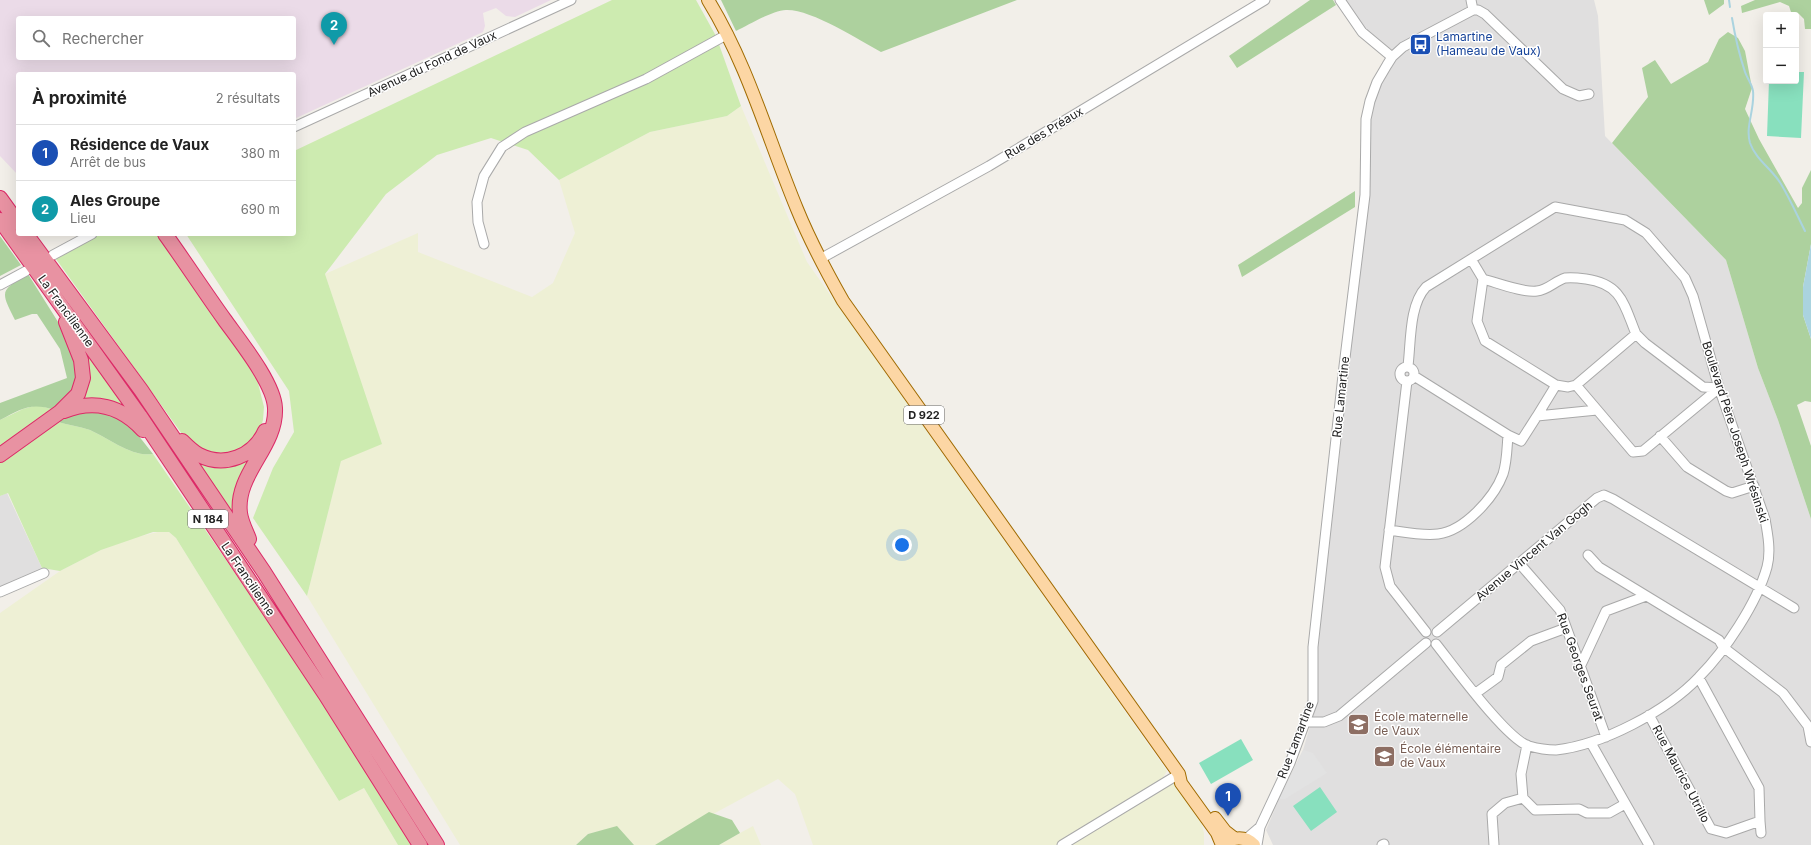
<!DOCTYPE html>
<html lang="fr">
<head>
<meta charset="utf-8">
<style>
  body { margin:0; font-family:Inter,sans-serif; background:#f2f2f2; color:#222 }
  .controls { position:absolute; right:12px; top:12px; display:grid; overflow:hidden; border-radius:4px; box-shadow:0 4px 16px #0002 }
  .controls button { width:36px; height:36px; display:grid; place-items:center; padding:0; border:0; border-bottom:1px solid #e0e0e0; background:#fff; color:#222; font:20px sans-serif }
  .you { position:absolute; left:902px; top:545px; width:14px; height:14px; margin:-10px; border:3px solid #fff; border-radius:50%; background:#1a73e8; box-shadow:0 0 0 6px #1a73e833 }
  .badge { display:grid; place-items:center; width:26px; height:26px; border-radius:50%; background:#ea580c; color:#fff; font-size:13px; font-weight:700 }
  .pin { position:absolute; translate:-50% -33px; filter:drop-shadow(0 1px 2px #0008) }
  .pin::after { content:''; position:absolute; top:21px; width:14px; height:12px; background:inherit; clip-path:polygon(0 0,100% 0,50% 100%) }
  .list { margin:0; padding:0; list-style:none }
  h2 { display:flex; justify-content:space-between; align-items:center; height:52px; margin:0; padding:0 16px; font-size:17px }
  h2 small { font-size:13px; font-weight:400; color:#767676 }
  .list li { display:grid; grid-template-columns:26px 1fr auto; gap:12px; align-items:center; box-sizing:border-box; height:56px; padding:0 16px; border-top:1px solid #e0e0e0 }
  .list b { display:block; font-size:15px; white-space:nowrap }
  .list p { margin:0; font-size:13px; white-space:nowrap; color:#767676 }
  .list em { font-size:13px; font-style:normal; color:#767676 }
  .icon { flex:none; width:22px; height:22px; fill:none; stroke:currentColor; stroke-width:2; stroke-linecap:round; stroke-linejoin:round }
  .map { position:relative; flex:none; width:1811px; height:845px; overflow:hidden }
  .search { position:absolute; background:#fff; box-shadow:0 4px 16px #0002; left:16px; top:16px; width:280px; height:44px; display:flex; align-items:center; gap:10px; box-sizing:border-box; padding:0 14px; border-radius:4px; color:#767676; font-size:15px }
  .panel { position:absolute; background:#fff; box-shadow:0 4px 16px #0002; left:16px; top:72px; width:280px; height:164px; border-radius:4px }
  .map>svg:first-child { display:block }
  .residential { fill:#e0dfdf }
  .industrial { fill:#ebdbe8; fill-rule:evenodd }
  .farmland { fill:#eef0d5 }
  .grass { fill:#cdebb0 }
  .forest { fill:#add19e }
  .pitch { fill:#88e0be }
  .parking { fill:#e2e2e2 }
  .water { fill:#aad3df }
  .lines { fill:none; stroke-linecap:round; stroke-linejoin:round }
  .stream { stroke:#aad3df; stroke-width:2 }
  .minor-casing { stroke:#a9a9a9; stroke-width:11 }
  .major-casing { stroke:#a06b00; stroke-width:14 }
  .highway-casing { stroke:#dc2a67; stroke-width:16 }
  .minor { stroke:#fff; stroke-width:9 }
  .major { stroke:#fcd6a4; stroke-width:12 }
  .highway { stroke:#e892a2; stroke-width:14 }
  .labels { text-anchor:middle; stroke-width:3; stroke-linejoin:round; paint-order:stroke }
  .shield { fill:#fff; stroke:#646464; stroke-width:1 }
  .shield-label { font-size:11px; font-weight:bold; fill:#222 }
  .transit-label { font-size:12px; fill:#164399; stroke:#fff; text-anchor:start }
  .street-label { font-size:12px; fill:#222; stroke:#fff }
  .education-label { font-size:12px; fill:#785e54; stroke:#fff; text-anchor:start }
</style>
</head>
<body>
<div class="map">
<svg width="1811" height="845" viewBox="0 0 1811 845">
  <rect width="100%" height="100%" fill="#f2efe9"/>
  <path class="residential" d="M1344 0H1594L1598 16 1605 136 1726 260 1758 368 1778 420 1811 519V845H1273L1266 830 1279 799 1303 750 1317 702V648L1338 470 1347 381 1370 188V125L1377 92 1385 75 1397 59 1393 51 1362 26Z
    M7 493 42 568 40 577 0 596V496Z"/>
  <path class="industrial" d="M0 0H551L515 17 506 16 496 8 483 13 485 26 483 32 294 119V74H18L17 174 0 156ZM18 18H294V58H18Z"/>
  <path class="farmland" d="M741 106 807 262 1167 771 1160 782 1056 845H813L795 794 778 779 656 845H634L617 827 588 834 576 845H460L307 596 341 460 381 444 325 274 418 233V252L532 297 553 283 575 233 559 180 650 132 727 116Z
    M162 531 169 532 176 538 339 801 364 788 398 845H0V613L60 571 101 550 133 538Z
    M1171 783 1177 784 1201 822 1204 833V845H1070Z
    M753 826 761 845H719L740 833Z"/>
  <path class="grass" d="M612 0H696L716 36 741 106 727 116 650 132 559 180 528 150 491 138 437 155 386 194 325 274 382 444 341 461 307 596 253 518 273 468 294 432 289 391 186 234H294V151Z
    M99 234H160L232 339 257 379 264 407 263 420 259 432 244 449 223 456 194 446 182 434 56 259Z
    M85 350 125 408 80 401Z
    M37 405 55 410 0 450V420L23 409Z
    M55 421C66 425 79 426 90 430 110 439 131 457 153 454L286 647 413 845H398L364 788 339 801 176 538 169 532H153L101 550 60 571 42 568 8 493 0 496V460Z
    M252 454 234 517 197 463V459Z"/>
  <path class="forest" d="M721 0H1017L881 52C859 40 811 9 786 10 771 11 749 25 736 31Z
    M1310 0H1333L1336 5 1237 68 1229 56Z
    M1704 0H1724V4L1709 15Z
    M1755 0H1811V29H1805L1804 19 1799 14 1791 12 1789 6 1780 2 1742 13 1741 6Z
    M1728 32 1738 38 1745 51 1752 88 1745 109 1759 139 1798 208 1802 203V188L1811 170V244L1803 287V315L1811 339V402L1805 401 1797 405 1811 446V519L1778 420 1758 368 1726 260 1612 143 1648 97 1642 68 1655 60 1671 84 1708 62 1719 39Z
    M1355 191V207L1242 277 1238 265Z
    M0 236 21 265 0 276Z
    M28 274 75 349 77 387 55 410C30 402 22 409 0 420V403L67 378 60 349 37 314H32L15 320C0 290 0 291 28 274Z
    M94 408 127 421 153 454C131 457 110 439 90 430 79 426 66 425 55 421L64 414Z
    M709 812 732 820 740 833 719 845H655Z
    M617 826 634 845H576L588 834Z"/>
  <path class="pitch" d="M1796 72H1804L1801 138 1767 136 1769 81H1796Z
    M1241 739 1253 760 1211 784 1199 763Z
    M1320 787 1337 812 1311 831 1293 806Z"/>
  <path class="parking" d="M1303 750 1313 753 1327 773 1285 799H1279Z"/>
  <path class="water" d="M1811 244V339L1803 315V287Z"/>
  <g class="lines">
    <path class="stream" d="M1729 0 1730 7
      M1732 18C1735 36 1739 54 1745 72 1747 78 1752 84 1753 91 1755 110 1745 126 1750 143 1756 160 1772 169 1781 184 1790 199 1797 215 1805 231"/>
    <defs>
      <path id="minor" d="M1340 0 1362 32 1392 57
        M1471 0 1473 10
        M1473 10H1478L1485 14 1563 89 1579 96 1589 94
        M294 127 571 0
        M484 244 478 222 477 202 484 176 502 147 525 132 646 79 728 34
        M53 255 92 234
        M820 259 989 166 1265 0
        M1471 259 1483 279 1477 321 1485 341 1556 385 1568 387 1576 385 1636 334C1624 305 1622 284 1586 279 1579 278 1572 277 1565 278 1555 281 1548 290 1537 291 1523 293 1498 283 1483 279
        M0 285 26 271
        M1636 334 1645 343 1703 387 1719 388
        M1408 366C1411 342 1409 305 1426 287L1555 207 1625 220 1646 233 1685 278 1693 296 1719 388 1765 519C1768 535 1771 552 1767 567 1757 603 1725 651 1699 677 1667 711 1602 745 1556 750 1548 750 1536 748 1529 746 1507 740 1452 664 1436 644
        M1400 374a7 7 0 1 1 14 0a7 7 0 1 1-14 0Z
        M1407 381 1385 567 1390 586 1426 632
        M1576 385 1633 452 1643 451 1719 388
        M1537 416 1556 385
        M1508 435 1521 441 1537 416 1597 410
        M1660 436 1687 467 1726 491 1732 493 1754 486
        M1389 530C1404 532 1422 536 1438 534 1464 531 1494 498 1503 474 1507 462 1507 447 1508 435L1414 376
        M1588 555 1599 567 1719 640 1723 647 1783 693 1808 726 1811 742
        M1519 563 1560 610 1606 737
        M0 592 44 573
        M1437 632 1597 498 1604 495 1613 499 1794 608
        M1580 667 1606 611 1646 596
        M1476 693 1498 677 1501 665 1531 641 1566 628
        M1649 715 1711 829 1726 833 1760 821 1759 788 1699 678
        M1306 722H1324L1339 716 1426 643
        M1591 743 1649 845
        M1527 745 1521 774 1523 798 1535 810 1579 809 1587 813H1609L1625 804
        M1760 821 1761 833
        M1260 827 1290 763 1313 701V647L1344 366 1365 195 1366 119 1370 101 1377 82 1387 65 1392 57 1403 47 1473 10
        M1246 839 1260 827 1257 845
        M1062 845 1179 774
        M1382 845 1384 844
        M1494 845 1492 814 1505 803 1523 798"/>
      <path id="major" d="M708 0C748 65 768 139 797 209 810 241 826 271 843 301L1179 774 1181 783 1217 833 1222 845
        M1215 818 1225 831 1234 838
        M1228 841C1237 837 1246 837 1254 845"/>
      <path id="highway" d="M0 198 18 223
        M0 220 140 416 325 694 420 845
        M26 234 141 390 264 572 437 845
        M165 234C185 262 204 291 224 319 239 340 274 383 275 408 277 447 235 474 240 513 241 522 246 531 249 539
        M64 411C94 399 121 406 143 430
        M182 441C187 446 193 452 199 455 225 468 254 456 265 431
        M0 455 60 412 78 394 83 378 81 360 66 322"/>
    </defs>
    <use href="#minor" class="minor-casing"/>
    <use href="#major" class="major-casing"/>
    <use href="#highway" class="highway-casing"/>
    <use href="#minor" class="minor"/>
    <use href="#major" class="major"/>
    <use href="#highway" class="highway"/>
  </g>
  <defs>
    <symbol id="bus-square" viewBox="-11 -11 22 22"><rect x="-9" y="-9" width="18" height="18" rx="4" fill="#1a4fb4" stroke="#fff"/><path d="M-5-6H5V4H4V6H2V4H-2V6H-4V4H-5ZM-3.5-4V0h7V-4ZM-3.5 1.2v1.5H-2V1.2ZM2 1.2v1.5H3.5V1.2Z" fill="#fff"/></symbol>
    <symbol id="school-square" viewBox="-11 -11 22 22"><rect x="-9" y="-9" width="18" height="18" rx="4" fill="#8d6e63" stroke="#fff"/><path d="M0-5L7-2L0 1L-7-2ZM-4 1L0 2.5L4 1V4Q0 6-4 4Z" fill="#fff"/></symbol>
  </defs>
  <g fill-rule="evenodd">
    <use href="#bus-square" x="1408" y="32" width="25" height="25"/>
    <use href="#school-square" x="1346" y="712" width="25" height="25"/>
    <use href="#school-square" x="1372" y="744" width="25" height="25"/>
  </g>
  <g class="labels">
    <g class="shield">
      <rect x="904" y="406" width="40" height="18" rx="3"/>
      <rect x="188" y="510" width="40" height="18" rx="3"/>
    </g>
    <g class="shield-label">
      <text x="924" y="419">D 922</text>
      <text x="208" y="523">N 184</text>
    </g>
    <g class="transit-label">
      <text x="1436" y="41">Lamartine<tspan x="1436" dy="14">(Hameau de Vaux)</tspan></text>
    </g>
    <g class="street-label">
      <text transform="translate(432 64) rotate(-25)" y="4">Avenue du Fond de Vaux</text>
      <text transform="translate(1044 133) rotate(-31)" y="4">Rue des Préaux</text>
      <text transform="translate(66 311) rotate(54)" y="4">La Francilienne</text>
      <text transform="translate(1341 397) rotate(-84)" y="4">Rue Lamartine</text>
      <text transform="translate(1735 432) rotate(72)" y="4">Boulevard Père Joseph Wrésinski</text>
      <text transform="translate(1534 551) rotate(-40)" y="4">Avenue Vincent Van Gogh</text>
      <text transform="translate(248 579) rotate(56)" y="4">La Francilienne</text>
      <text transform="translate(1580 667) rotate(70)" y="4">Rue Georges Seurat</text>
      <text transform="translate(1296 740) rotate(-69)" y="4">Rue Lamartine</text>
      <text transform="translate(1681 774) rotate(62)" y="4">Rue Maurice Utrillo</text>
    </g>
    <g class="education-label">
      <text x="1374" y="721">École maternelle<tspan x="1374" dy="14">de Vaux</tspan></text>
      <text x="1400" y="753">École élémentaire<tspan x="1400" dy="14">de Vaux</tspan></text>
    </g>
  </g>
</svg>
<div class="controls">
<button>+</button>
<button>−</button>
</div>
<div class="you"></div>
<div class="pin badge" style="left:1228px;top:816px;background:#1a4fb4">1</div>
<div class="pin badge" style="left:334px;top:45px;background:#0f9aa8">2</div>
<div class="search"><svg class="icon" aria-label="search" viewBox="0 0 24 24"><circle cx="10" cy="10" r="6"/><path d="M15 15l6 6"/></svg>Rechercher</div>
<section class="panel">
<h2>À proximité<small>2 résultats</small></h2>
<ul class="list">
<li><span class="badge" style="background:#1a4fb4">1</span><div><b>Résidence de Vaux</b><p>Arrêt de bus</p></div><em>380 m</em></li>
<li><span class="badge" style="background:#0f9aa8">2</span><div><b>Ales Groupe</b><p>Lieu</p></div><em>690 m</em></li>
</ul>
</section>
</div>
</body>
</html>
